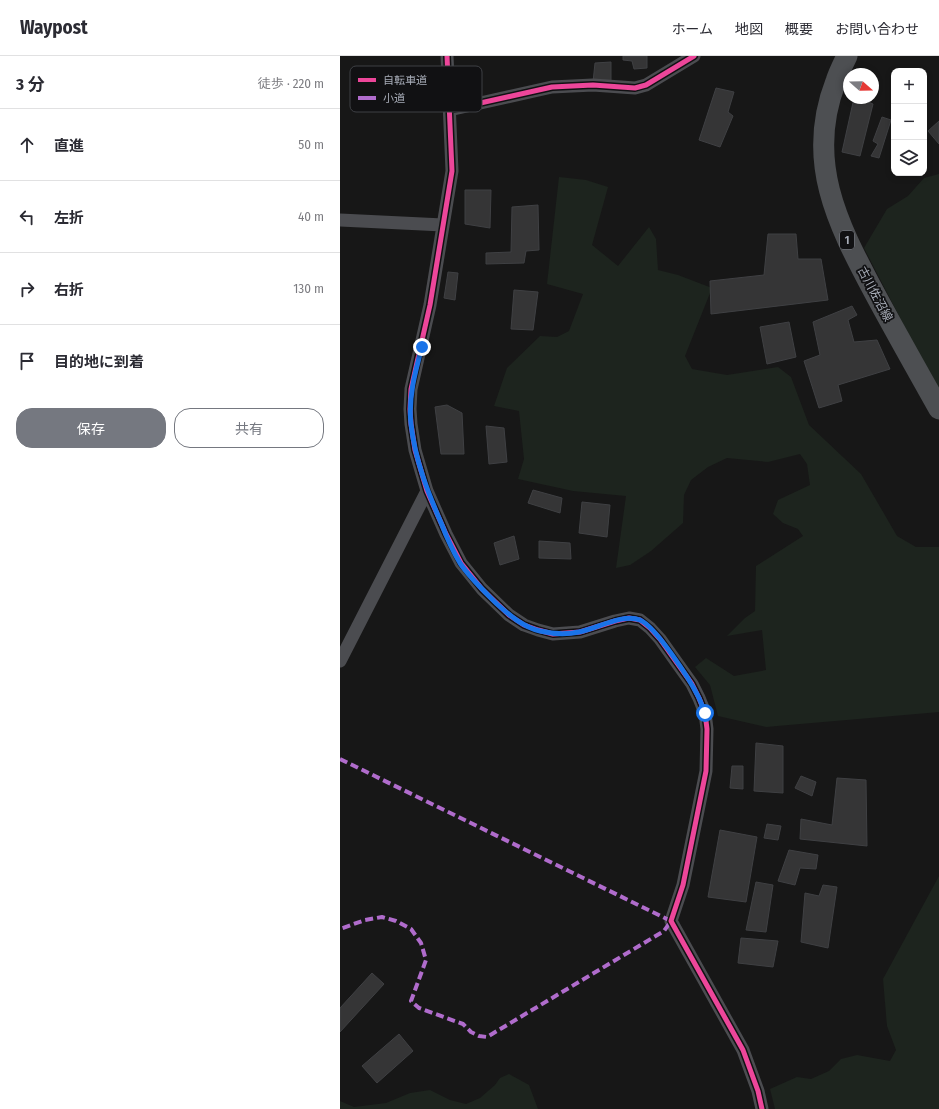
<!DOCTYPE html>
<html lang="ja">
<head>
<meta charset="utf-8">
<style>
  body { margin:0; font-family:"Fira Sans Condensed","Noto Sans JP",sans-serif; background:#f7f7f7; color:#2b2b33 }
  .controls { position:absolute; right:12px; top:12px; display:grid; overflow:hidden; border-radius:8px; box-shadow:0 2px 6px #0003 }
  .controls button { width:36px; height:36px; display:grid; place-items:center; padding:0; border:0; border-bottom:1px solid #e1e1e2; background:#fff; color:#2b2b33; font:20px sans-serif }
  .compass { position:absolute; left:503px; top:12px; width:36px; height:36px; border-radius:50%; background:#fff; box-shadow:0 2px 6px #0003; rotate:110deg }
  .stop { position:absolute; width:12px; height:12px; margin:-9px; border:3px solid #1a73e8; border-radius:50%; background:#fff }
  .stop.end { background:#1a73e8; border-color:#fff; box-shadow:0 1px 4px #0008 }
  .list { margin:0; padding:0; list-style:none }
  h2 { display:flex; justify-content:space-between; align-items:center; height:52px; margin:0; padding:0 16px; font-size:17px }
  h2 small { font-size:13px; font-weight:400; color:#7c7c81 }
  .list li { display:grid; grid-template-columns:26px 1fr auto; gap:12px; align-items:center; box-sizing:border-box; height:72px; padding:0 16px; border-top:1px solid #e1e1e2 }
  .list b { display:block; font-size:15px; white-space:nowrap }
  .list em { font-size:13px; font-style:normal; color:#7c7c81 }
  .actions { display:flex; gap:8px; padding:12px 16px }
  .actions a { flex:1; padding:9px 0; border:1px solid #757880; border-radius:16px; text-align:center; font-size:14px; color:#757880 }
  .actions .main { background:#757880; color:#fff }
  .icon { flex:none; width:22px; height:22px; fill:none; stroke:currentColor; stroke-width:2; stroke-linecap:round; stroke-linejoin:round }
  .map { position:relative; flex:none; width:599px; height:1053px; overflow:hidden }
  header { display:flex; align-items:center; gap:24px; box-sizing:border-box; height:56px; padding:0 20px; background:#fff; border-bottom:1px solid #e1e1e2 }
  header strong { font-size:19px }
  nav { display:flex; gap:22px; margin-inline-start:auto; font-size:14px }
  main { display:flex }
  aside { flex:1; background:#fff }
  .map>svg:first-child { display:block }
  .green { fill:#1d241e }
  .building { fill:#353536; stroke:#3f4043 }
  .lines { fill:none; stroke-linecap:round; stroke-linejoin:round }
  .minor { stroke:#4b4c50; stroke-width:13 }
  .primary { stroke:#4d4f52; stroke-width:21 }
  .quiet { stroke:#b06ccc; stroke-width:4; stroke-dasharray:8 4; stroke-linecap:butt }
  .cycleway-casing { stroke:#111113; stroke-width:8 }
  .cycleway { stroke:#ed469a; stroke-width:5 }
  .route { stroke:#1a73e8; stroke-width:5 }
  .labels { text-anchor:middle; stroke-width:3.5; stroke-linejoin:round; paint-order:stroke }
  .shield { fill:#111113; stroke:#7b7e86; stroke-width:1 }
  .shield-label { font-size:11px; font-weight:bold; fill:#a8adb8 }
  .street-label { font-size:12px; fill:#a8adb8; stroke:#111113 }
  .key { fill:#111113; stroke:#3e4045; stroke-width:1 }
  .key-label { font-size:11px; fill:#a8adb8 }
</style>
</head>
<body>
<header>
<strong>Waypost</strong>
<nav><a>ホーム</a><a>地図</a><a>概要</a><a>お問い合わせ</a></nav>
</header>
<main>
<aside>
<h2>3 分<small>徒歩 · 220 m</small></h2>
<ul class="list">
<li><svg class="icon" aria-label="ahead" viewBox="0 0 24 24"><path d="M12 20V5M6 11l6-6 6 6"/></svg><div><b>直進</b></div><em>50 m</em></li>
<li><svg class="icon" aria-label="left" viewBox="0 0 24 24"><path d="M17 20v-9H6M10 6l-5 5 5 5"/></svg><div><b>左折</b></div><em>40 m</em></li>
<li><svg class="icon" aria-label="right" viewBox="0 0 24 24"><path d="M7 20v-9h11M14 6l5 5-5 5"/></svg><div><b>右折</b></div><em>130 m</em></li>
<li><svg class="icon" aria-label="arrive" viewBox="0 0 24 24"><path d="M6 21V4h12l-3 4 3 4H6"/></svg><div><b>目的地に到着</b></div></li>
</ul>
<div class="actions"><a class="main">保存</a><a>共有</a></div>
</aside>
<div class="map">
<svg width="599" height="1053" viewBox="0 0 599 1053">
  <rect width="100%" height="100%" fill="#171717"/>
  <path class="green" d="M599 118V332L572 285 524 192 547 153 568 140 584 122Z
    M219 121 246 124 268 131 252 189 278 210 309 171 316 183 318 214 338 219 372 232 345 300 352 313 387 319 438 311 451 321 469 369 521 418 557 480 576 491H599V658V656L426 671 378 660 370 629 355 611 366 602 394 620 426 614 422 574 387 580 405 562 415 555 416 510 463 480 458 473 443 467 433 458 438 444 470 429 467 408 460 398 428 406 387 402 368 411 351 424 344 439 343 467 311 495 290 509 276 512 286 440 233 435 178 423 184 403 179 355 154 350 167 312 200 280 217 281 229 275 243 238 207 228Z
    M599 820V1053H435L430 1033 457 1021 471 1023 489 1015 501 1003 517 999 550 1005 556 994 547 970 543 923Z
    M169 1018 189 1029 198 1053H0V1045L14 1051 46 1047 70 1037 90 1034 110 1044 126 1048 140 1042 155 1029 160 1022Z"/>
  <path class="building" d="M283 0H307V12L294 13 292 5 283 4Z
    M271 6V26H253L255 7Z
    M376 32 394 36 388 56 393 60 380 91 359 84Z
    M514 42H519L533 48 520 100 502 96Z
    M542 61 551 64 539 102 531 100 538 88 533 85Z
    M599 65V88L588 75Z
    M125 134H151L150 172 125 168Z
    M198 149 199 194 186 195 184 207 146 208V197L171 196 172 151Z
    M428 178H456L458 203H481L488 244 371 258 370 225 424 219Z
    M108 216 118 217 115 244 104 242Z
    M174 234 198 236 193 274 171 273Z
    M512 250 517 259 508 264 514 286 537 284 550 313 498 329 502 345 479 352 464 305 480 299 473 266Z
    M449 266 456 301 427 308 420 271Z
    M107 349 122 357 124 398H101L95 351Z
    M146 370 164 372 167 406 149 408Z
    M193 434 222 442 220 457 188 447Z
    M242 446 270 449 267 481 239 477Z
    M174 480 179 503 160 509 154 487Z
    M199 485 230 487 231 503 199 502Z
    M416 687 443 690V737L414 735Z
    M392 710H403V733L390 732Z
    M461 720 476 726 472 740 455 732Z
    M497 722 526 724 527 790 460 783 461 763 492 769Z
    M427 768 441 770 438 784 424 782Z
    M380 774 417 781 406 846 368 841Z
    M449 794 478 799 476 813 460 812 455 829 438 825Z
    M416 826 433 829 426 876 406 874Z
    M483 829 497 831 488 892 461 886 465 837 479 840Z
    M401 882 438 885 433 911 398 907Z
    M32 917 44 928 0 976V952Z
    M59 978 73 995 37 1027 22 1010Z"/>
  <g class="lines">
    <path class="minor" d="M107 0 112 115 90 249 71 333 70 353 71 368 75 394 87 435 106 478 121 507 142 533 169 559 184 569 198 574 213 578 240 576 275 565 289 562 300 564 310 572 320 583 352 628 359 642 365 657 367 673 366 715 343 829 331 865 403 994 418 1035 422 1053
      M109 54 212 31 253 29 295 32 306 29 354 0
      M0 164 103 169
      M0 605 87 435"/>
    <path class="primary" d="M507 0C503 8 499 16 496 25 465 104 497 167 534 236 555 275 577 314 599 353"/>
    <path class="quiet" d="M0 703 331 865 324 875 147 981 139 980 131 976 123 968 79 952 71 945 86 904 81 887 71 873 56 865 42 861 25 864 0 873"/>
    <defs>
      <path id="cycleway" d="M107 0 112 115 90 249 71 333 70 353 71 368 75 394 87 435 106 478 121 507 142 533 169 559 184 569 198 574 213 578 240 576 275 565 289 562 300 564 310 572 320 583 352 628 359 642 365 657 367 673 366 715 343 829 331 865 403 994 418 1035 422 1053
        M109 54 212 31 253 29 295 32 306 29 354 0"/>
    </defs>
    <use href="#cycleway" class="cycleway-casing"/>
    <use href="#cycleway" class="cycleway"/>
  </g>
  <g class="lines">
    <path class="route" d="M82 291C75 316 68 342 71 368 75 404 88 437 102 469 107 482 113 495 120 507 130 522 144 535 157 548 169 559 183 571 200 575 213 578 225 579 239 576 256 573 283 557 300 564 316 571 350 624 358 640 361 646 363 652 365 657"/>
  </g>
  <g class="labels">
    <rect class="shield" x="500" y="175" width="14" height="18" rx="3"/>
    <g class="shield-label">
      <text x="507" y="188">1</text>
    </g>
    <g class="street-label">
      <text transform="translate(535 238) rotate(62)" y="4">古川佐沼線</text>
    </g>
  </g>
  <rect x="10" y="10" width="132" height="46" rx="6" class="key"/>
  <rect x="18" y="22" width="18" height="4" fill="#ed469a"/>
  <rect x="18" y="40" width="18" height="4" fill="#b06ccc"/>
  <g class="key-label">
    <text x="43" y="28">自転車道</text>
    <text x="43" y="46">小道</text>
  </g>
</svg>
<div class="controls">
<button>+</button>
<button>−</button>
<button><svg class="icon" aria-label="layers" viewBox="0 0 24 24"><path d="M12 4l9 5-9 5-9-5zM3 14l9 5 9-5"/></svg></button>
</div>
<svg class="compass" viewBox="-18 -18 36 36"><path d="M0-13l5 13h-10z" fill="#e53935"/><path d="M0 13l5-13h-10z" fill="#7c7c81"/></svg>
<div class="stop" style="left:365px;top:657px"></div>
<div class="stop end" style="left:82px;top:291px"></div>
</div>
</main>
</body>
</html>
